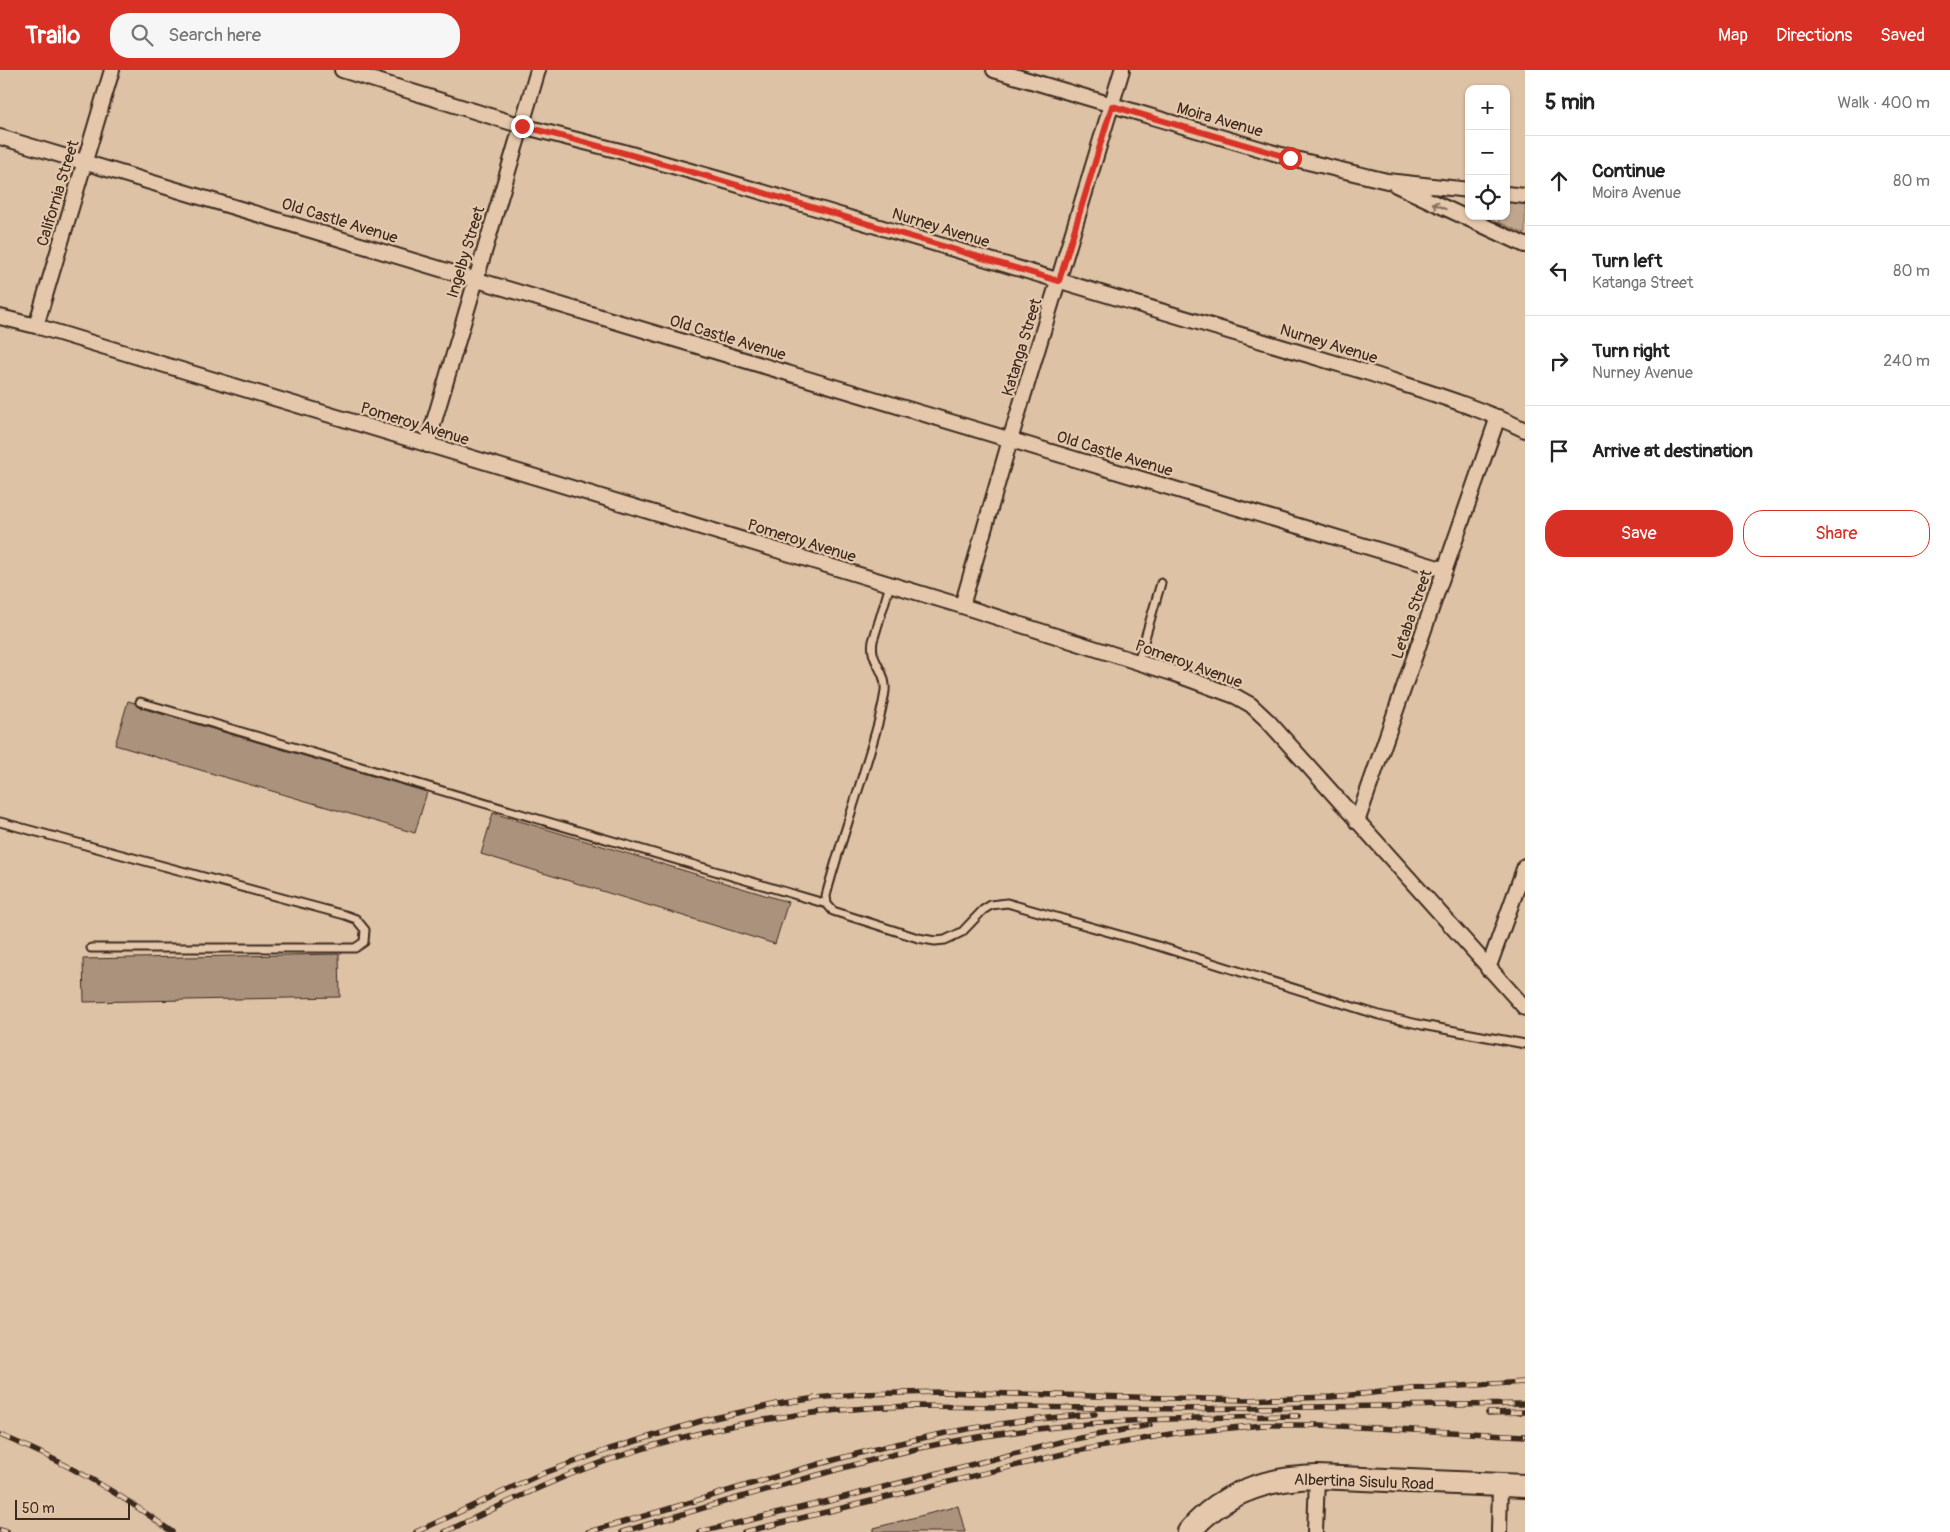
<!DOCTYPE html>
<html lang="en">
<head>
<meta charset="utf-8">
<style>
  body { margin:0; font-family:Pangolin,sans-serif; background:#f6f6f6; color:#222 }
  .controls { position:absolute; right:15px; top:15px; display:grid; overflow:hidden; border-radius:10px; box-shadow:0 1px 4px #0004 }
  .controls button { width:45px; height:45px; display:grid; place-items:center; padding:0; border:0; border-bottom:1px solid #e0e0e0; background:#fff; color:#222; font:25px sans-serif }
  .scale { position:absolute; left:15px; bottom:12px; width:115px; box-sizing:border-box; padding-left:5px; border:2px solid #3b2a1e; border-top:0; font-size:14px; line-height:18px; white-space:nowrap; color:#3b2a1e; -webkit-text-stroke:4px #e5c8ac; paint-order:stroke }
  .stop { position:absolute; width:15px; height:15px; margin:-11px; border:4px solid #d93025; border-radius:50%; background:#fff }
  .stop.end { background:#d93025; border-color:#fff; box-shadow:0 1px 5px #0008 }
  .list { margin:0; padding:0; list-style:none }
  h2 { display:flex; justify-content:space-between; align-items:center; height:65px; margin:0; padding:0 20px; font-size:21px }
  h2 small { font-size:16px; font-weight:400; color:#767676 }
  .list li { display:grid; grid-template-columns:32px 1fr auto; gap:15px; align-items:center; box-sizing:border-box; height:90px; padding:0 20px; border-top:1px solid #e0e0e0 }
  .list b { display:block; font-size:19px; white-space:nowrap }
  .list p { margin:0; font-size:16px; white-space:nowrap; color:#767676 }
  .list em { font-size:16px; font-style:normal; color:#767676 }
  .actions { display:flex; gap:10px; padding:15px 20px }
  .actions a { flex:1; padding:11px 0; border:1px solid #d93025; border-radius:20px; text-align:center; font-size:18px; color:#d93025 }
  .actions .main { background:#d93025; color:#fff }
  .icon { flex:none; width:28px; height:28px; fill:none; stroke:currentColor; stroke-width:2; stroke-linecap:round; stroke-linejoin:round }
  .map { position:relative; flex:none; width:1525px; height:1462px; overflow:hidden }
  header { display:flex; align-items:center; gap:30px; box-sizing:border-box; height:70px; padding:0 25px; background:#d93025; color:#fff }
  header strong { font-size:24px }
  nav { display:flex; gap:28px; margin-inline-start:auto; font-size:18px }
  .search { width:350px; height:45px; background:#f6f6f6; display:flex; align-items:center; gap:12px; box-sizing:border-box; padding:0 18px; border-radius:20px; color:#767676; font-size:19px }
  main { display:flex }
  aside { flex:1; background:#fff }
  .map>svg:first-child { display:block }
  .green { fill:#c0a68d; stroke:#7e6856 }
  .building { fill:#ab927d; stroke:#3b2a1e }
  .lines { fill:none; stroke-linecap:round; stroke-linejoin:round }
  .lane-casing { stroke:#3b2a1e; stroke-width:11 }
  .street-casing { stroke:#3b2a1e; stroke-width:18 }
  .primary-casing { stroke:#3b2a1e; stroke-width:26 }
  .lane { stroke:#e5c8ac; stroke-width:7 }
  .street { stroke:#e5c8ac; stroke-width:14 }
  .primary { stroke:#e5c8ac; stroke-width:22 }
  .rail-casing { stroke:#3b2a1e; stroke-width:5.5 }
  .rail { stroke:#e5c8ac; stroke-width:4; stroke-dasharray:11; stroke-linecap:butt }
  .oneway { stroke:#88715e }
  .route { stroke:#d93025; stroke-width:6 }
  .labels { text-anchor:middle; stroke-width:4.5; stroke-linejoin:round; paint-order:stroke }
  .street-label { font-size:16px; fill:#3b2a1e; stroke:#e5c8ac }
</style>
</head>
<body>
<header>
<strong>Trailo</strong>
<div class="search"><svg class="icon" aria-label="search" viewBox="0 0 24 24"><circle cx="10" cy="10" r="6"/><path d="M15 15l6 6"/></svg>Search here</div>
<nav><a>Map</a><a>Directions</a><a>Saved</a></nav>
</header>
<main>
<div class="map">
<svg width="1525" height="1462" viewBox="0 0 1525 1462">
  <rect width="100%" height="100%" fill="#dec2a6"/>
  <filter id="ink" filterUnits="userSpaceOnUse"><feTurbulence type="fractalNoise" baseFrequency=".02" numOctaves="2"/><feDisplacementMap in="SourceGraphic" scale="10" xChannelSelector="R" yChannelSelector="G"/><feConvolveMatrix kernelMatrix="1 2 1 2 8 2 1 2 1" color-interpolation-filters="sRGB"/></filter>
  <g filter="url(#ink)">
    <path class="green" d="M1506 131 1525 132V164L1499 152 1498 146H1506Z"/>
    <path class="building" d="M128 631 135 633 138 637 427 722 415 763 115 675Z
      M493 743 788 832 775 874 481 784Z
      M339 884 340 927 84 932 83 889Z
      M958 1436 965 1462H874V1458Z"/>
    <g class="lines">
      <defs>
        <path id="lane" d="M890 515 873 571C869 592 887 600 885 621 882 644 874 668 867 691 854 736 838 780 826 826L827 834 833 841 918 868 935 871 945 870 962 862 983 840 991 835 1007 833 1158 876 1379 945 1422 955 1525 974
          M1138 592 1161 513
          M140 632 827 834
          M0 752 345 845 356 849 365 860 364 872 355 878H91"/>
        <path id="street" d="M342 0 522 56 620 81 722 110 1372 304C1424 321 1476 336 1525 360
          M994 0 1291 88 1387 111 1469 120
          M0 67 1445 500
          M1396 115 1525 175
          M1506 124 1525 126
          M0 247 36 256 962 536 1175 604 1235 626 1251 635 1268 651 1525 938
          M36 256 112 0
          M427 375 538 0
          M962 536 1010 370 1122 0
          M1357 752 1498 347
          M1488 899 1525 796
          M1315 1462 1317 1407
          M1499 1462 1500 1416"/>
        <path id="primary" d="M1189 1462C1221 1423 1268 1408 1317 1407L1525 1416"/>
      </defs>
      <use href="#lane" class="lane-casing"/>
      <use href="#street" class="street-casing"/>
      <use href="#primary" class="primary-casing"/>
      <use href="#lane" class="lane"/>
      <use href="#street" class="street"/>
      <use href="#primary" class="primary"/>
      <defs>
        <path id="rail" d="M1488 1343 1525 1342
          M0 1365C61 1390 119 1422 172 1462
          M0 1460 7 1462
          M416 1462 539 1405 607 1380 701 1351 777 1334 816 1328 859 1324 940 1322 1245 1330 1331 1327 1412 1319 1525 1312
          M445 1462C492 1440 538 1416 587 1398 692 1358 802 1338 914 1336L1184 1339 1525 1334
          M588 1462C701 1431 812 1392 927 1367 982 1355 1038 1348 1095 1344
          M622 1462C683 1444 743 1426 804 1409 849 1396 894 1383 939 1374 1058 1351 1177 1347 1298 1346
          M700 1462 829 1431 1064 1371 1150 1355
          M744 1462 1071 1382 1176 1363 1264 1355H1320L1525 1366"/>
      </defs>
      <use href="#rail" class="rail-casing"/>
      <use href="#rail" class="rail"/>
    </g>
    <defs><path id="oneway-shaft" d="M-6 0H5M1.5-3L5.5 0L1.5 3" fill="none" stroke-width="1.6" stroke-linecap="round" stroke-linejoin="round" transform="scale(1.25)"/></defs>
    <use class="oneway" href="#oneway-shaft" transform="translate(1439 136) rotate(-155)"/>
  </g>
  <g class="lines" filter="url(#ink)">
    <path class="route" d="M522 56C703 102 880 158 1059 211L1112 36 1290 88"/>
  </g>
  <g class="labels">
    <g class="street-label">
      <text transform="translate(1220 49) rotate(16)" y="6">Moira Avenue</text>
      <text transform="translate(57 123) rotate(-73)" y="6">California Street</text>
      <text transform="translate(340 150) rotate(17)" y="6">Old Castle Avenue</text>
      <text transform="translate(941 157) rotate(17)" y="6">Nurney Avenue</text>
      <text transform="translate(465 182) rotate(-73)" y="6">Ingelby Street</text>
      <text transform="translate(728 267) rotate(17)" y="6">Old Castle Avenue</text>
      <text transform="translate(1329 273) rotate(17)" y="6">Nurney Avenue</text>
      <text transform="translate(1021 277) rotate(-73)" y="6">Katanga Street</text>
      <text transform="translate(415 353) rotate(17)" y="6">Pomeroy Avenue</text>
      <text transform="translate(1115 383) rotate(17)" y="6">Old Castle Avenue</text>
      <text transform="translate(802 470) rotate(17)" y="6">Pomeroy Avenue</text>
      <text transform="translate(1411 544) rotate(-71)" y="6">Letaba Street</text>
      <text transform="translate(1189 593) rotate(20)" y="6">Pomeroy Avenue</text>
      <text transform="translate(1364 1411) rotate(2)" y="6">Albertina Sisulu Road</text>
    </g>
  </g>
</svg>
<div class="controls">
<button>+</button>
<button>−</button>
<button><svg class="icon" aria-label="locate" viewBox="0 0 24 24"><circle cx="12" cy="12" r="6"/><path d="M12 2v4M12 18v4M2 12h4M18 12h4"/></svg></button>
</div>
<div class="scale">50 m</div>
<div class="stop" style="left:1290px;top:88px"></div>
<div class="stop end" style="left:522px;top:56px"></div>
</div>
<aside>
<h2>5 min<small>Walk · 400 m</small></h2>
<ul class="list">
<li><svg class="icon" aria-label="ahead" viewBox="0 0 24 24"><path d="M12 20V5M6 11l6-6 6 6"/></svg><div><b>Continue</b><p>Moira Avenue</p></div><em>80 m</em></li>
<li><svg class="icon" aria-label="left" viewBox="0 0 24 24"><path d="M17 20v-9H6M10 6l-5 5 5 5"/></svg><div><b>Turn left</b><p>Katanga Street</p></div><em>80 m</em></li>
<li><svg class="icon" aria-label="right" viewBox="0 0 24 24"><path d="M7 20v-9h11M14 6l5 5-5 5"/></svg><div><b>Turn right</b><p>Nurney Avenue</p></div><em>240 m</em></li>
<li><svg class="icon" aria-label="arrive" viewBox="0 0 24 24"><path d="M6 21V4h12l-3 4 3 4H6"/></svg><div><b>Arrive at destination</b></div></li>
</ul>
<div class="actions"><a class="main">Save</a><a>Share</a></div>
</aside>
</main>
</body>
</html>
